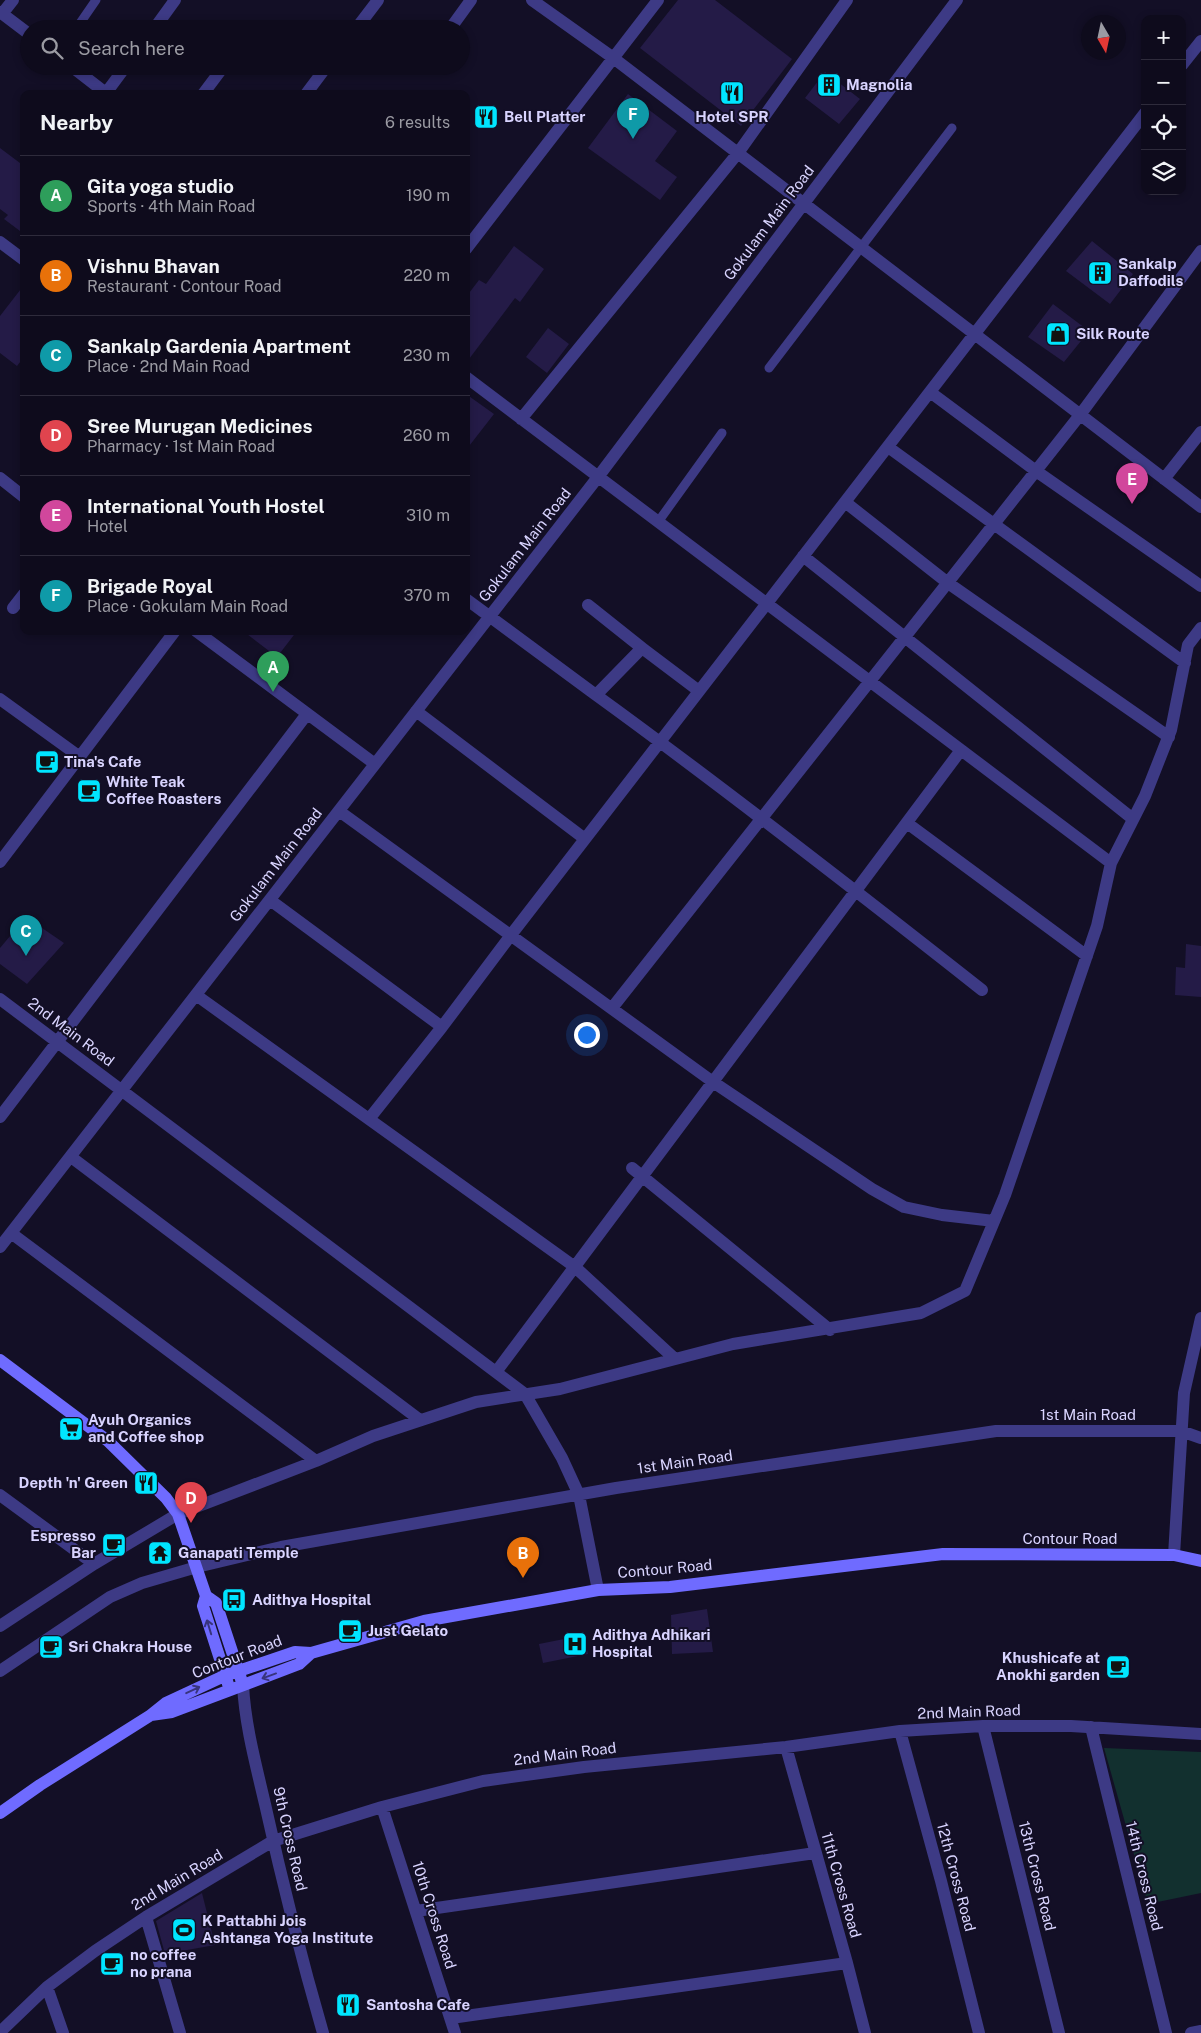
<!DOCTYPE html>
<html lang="en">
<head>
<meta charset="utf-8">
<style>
  body { margin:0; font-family:"Public Sans",sans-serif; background:#171425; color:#f1f3f6 }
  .controls { position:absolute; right:15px; top:15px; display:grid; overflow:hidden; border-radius:10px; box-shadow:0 2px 8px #0003 }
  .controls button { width:45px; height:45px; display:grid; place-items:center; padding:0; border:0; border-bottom:1px solid #2e2b3b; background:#0e0b1c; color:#f1f3f6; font:25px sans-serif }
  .compass { position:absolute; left:1081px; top:15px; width:45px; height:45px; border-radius:50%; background:#0e0b1c; box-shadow:0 2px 8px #0003; rotate:171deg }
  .you { position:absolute; left:586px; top:1034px; width:18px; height:18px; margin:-12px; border:4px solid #fff; border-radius:50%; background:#1a73e8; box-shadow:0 0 0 8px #1a73e833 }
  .badge { display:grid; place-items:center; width:32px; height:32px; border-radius:50%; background:#00e5ff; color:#fff; font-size:16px; font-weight:700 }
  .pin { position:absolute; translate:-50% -41px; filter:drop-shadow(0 1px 2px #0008) }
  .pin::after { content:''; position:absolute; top:26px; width:18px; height:15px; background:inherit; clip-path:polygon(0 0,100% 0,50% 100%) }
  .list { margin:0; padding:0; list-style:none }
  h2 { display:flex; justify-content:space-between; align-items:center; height:65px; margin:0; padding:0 20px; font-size:21px }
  h2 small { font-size:16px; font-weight:400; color:#9b9ba3 }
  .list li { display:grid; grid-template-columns:32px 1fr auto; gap:15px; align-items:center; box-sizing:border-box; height:80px; padding:0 20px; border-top:1px solid #2e2b3b }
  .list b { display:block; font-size:19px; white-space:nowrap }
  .list p { margin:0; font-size:16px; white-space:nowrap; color:#9b9ba3 }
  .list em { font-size:16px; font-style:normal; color:#9b9ba3 }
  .icon { flex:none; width:28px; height:28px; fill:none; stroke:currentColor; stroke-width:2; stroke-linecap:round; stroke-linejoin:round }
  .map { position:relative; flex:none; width:1201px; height:2033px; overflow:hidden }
  .search { position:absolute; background:#0e0b1c; box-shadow:0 2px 8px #0003; left:20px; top:20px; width:450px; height:55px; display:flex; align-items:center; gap:12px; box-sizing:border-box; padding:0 18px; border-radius:28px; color:#9b9ba3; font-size:19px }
  .panel { position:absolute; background:#0e0b1c; box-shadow:0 2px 8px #0003; left:20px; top:90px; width:450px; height:545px; border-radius:10px }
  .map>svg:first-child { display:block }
  .green { fill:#12302f }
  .building { fill:#241b47 }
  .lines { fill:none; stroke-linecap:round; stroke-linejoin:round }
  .lane { stroke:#3d3a85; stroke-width:9 }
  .street { stroke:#3d3a85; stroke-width:12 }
  .secondary { stroke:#6f6bff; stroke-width:12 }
  .oneway { stroke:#38347d }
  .labels { text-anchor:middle; stroke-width:4; stroke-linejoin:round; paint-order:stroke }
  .poi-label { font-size:15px; font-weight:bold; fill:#d9d4ff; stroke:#130f26; text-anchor:start }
  .street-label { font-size:15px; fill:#d9d4ff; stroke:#130f26 }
</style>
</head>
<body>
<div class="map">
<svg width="1201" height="2033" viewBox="0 0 1201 2033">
  <rect width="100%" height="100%" fill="#130f26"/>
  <path class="green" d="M1104 1748 1201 1752V1893L1148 1904Z"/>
  <path class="building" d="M678 0H715L792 59 741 126 640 48Z
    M825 72 860 99 839 124 805 98Z
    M628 94 677 131 655 161 677 177 660 200 588 148Z
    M0 148 24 166V234L4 219 8 215 0 209Z
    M1092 241 1133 274 1110 304 1066 271Z
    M514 246 544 269 520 302 515 298 466 363V297L479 280 486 284Z
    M24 285V357L17 366 0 353V316Z
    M1053 304 1089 331 1064 362 1028 337Z
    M548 328 569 344 547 373 526 357Z
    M466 394 494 414 466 450Z
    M243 631H297L277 657Z
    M26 917 64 943 27 984 0 964V948Z
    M1186 944 1201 946V997L1175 995 1176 967 1185 968Z
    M707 1609 713 1652 672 1654 671 1615Z
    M584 1635 588 1654 543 1663 539 1644Z
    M202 1893 215 1945 165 1954 156 1921Z"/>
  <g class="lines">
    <path class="lane" d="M76 29 96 0
      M769 368 952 128
      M658 522 722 433"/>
    <path class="street" d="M532 0 612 57 1201 507
      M0 12 29 34
      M2 14 13 0
      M154 29 175 0
      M356 29 378 0
      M450 29 471 0
      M1182 65 1201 41
      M71 66 107 94
      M106 93 126 66
      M203 94 224 66
      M306 94 327 66
      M0 242 24 260
      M466 249 658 0
      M466 377 1111 863
      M930 392 1036 471 1201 586
      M521 419 738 153 847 0
      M888 447 1185 663
      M0 478 24 497
      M1164 479 1201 432
      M845 502 948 583 1169 737
      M803 556 1133 819
      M466 599 596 695 642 648 588 605
      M13 608 24 594
      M196 631 375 764
      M642 648 699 691
      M596 695C727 790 855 890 982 990
      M0 699 80 757
      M416 711 585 839
      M339 811 713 1082 872 1189 904 1207 942 1215 994 1221
      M907 823 1087 956
      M0 862 175 631
      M270 900 442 1027
      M196 995 575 1267 675 1359
      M0 999 525 1394 562 1458 579 1495 598 1590
      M612 1008 1080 415 1201 251
      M0 1117 307 714
      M369 1119 442 1027 511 935 1145 113
      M71 1157 420 1420
      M632 1168 830 1330
      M11 1233 316 1461
      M0 1247 598 477 957 0
      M496 1372 961 750
      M0 1495 94 1564
      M1174 1555 1184 1393 1201 1318
      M0 1626 94 1564 178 1514 316 1461 373 1436 476 1402 560 1389 733 1344 921 1313 965 1291 1005 1195 1097 926 1111 863 1145 796 1171 730 1188 645 1201 628
      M0 1671 110 1597 142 1583 197 1567 281 1547 616 1488 996 1431H1181L1201 1438
      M243 1685C245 1725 256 1765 265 1804 282 1881 301 1957 323 2033
      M983 1726 1059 2033
      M1091 1727 1166 2033
      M900 1731 941 1881 979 2033
      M786 1747 847 1963 865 2033
      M382 1807 455 2033
      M416 1911 815 1853
      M146 1917 180 2033
      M47 1987 63 2033
      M451 2018 847 1963
      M0 2032 47 1987 95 1951 146 1917 273 1841 382 1807 483 1781 584 1767 786 1747 900 1731 983 1726H1071L1201 1734
      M1191 2033 1201 2031"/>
    <path class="secondary" d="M0 1360 108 1441 166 1498 178 1514 206 1596 216 1603 243 1685
      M206 1596 203 1606 228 1684
      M151 1715 166 1703 224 1676 295 1652 311 1653 424 1621 598 1590 670 1587 943 1554 1174 1555 1201 1561
      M0 1813 40 1785 151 1715 172 1712 299 1664 311 1653"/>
  </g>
  <defs><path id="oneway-shaft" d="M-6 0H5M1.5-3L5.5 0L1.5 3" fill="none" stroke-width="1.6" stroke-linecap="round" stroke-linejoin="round" transform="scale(1.25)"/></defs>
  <g class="oneway">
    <use href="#oneway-shaft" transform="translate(209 1627) rotate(-107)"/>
    <use href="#oneway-shaft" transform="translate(269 1676) rotate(160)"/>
    <use href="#oneway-shaft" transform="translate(193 1690) rotate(-25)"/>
  </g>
  <defs>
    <symbol id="building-square" viewBox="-11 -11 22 22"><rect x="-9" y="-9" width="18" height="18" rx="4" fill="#00e5ff" stroke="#130f26"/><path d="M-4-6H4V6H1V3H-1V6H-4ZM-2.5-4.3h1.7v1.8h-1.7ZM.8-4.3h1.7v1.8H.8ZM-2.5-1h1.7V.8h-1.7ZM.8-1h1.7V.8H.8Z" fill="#111"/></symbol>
    <symbol id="restaurant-square" viewBox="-11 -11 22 22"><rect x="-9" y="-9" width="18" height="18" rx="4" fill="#00e5ff" stroke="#130f26"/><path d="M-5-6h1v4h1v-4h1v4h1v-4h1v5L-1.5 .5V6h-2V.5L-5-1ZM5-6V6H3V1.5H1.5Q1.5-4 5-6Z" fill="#111"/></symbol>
    <symbol id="shop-square" viewBox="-11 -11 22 22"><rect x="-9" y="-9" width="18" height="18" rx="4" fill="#00e5ff" stroke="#130f26"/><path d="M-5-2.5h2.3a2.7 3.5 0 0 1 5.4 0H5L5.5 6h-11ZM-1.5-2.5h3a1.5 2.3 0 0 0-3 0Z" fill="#111"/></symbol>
    <symbol id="cafe-square" viewBox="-11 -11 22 22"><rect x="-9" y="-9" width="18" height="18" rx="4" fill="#00e5ff" stroke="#130f26"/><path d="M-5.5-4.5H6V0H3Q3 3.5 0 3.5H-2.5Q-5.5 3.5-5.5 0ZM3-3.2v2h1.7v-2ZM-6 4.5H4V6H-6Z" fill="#111"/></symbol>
    <symbol id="supermarket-square" viewBox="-11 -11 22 22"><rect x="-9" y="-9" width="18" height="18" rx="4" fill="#00e5ff" stroke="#130f26"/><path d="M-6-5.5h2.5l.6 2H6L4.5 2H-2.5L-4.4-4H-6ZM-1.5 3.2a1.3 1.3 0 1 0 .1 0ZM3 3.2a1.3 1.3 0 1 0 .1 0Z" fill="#111"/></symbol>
    <symbol id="temple-square" viewBox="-11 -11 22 22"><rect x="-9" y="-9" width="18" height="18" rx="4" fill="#00e5ff" stroke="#130f26"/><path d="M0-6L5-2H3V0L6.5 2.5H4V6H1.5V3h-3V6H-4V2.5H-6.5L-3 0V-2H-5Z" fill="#111"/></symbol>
    <symbol id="bus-square" viewBox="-11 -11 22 22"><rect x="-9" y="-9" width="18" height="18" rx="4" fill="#00e5ff" stroke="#130f26"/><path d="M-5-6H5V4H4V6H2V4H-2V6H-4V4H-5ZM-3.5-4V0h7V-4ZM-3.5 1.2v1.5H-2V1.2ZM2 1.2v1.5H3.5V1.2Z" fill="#111"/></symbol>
    <symbol id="hospital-square" viewBox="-11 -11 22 22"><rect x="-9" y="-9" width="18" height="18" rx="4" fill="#00e5ff" stroke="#130f26"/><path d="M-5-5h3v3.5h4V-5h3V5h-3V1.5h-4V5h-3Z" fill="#111"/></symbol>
    <symbol id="stadium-square" viewBox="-11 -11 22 22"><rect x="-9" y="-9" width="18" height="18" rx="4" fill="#00e5ff" stroke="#130f26"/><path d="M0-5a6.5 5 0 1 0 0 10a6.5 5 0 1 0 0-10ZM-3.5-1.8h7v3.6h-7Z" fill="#111"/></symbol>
  </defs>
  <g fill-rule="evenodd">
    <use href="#building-square" x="815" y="71" width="28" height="28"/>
    <use href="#restaurant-square" x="718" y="79" width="28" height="28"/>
    <use href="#restaurant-square" x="472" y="103" width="28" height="28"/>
    <use href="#building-square" x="1086" y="259" width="28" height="28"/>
    <use href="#shop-square" x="1044" y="320" width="28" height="28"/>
    <use href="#cafe-square" x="33" y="748" width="28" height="28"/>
    <use href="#cafe-square" x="75" y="777" width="28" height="28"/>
    <use href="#supermarket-square" x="57" y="1415" width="28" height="28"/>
    <use href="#restaurant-square" x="132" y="1469" width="28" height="28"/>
    <use href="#cafe-square" x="100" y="1531" width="28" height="28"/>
    <use href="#temple-square" x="146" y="1539" width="28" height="28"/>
    <use href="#bus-square" x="220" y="1586" width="28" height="28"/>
    <use href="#cafe-square" x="336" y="1617" width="28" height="28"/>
    <use href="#hospital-square" x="561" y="1630" width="28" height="28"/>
    <use href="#cafe-square" x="37" y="1633" width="28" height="28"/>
    <use href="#cafe-square" x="1104" y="1653" width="28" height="28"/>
    <use href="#stadium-square" x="170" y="1916" width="28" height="28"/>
    <use href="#cafe-square" x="98" y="1950" width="28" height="28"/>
    <use href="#restaurant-square" x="334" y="1991" width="28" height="28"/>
  </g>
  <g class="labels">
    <g class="poi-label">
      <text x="846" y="90">Magnolia</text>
      <text x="504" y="122">Bell Platter</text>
      <text x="732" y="122" text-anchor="middle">Hotel SPR</text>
      <text x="1118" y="269">Sankalp<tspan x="1118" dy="17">Daffodils</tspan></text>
      <text x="1076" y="339">Silk Route</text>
      <text x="64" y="767">Tina's Cafe</text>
      <text x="106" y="787">White Teak<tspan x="106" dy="17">Coffee Roasters</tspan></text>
      <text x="88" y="1425">Ayuh Organics<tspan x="88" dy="17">and Coffee shop</tspan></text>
      <text x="128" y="1488" text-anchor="end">Depth 'n' Green</text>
      <text x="96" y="1541" text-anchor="end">Espresso<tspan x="96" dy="17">Bar</tspan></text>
      <text x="178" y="1558">Ganapati Temple</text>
      <text x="252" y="1605">Adithya Hospital</text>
      <text x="368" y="1636">Just Gelato</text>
      <text x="592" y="1640">Adithya Adhikari<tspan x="592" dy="17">Hospital</tspan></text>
      <text x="68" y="1652">Sri Chakra House</text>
      <text x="1100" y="1663" text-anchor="end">Khushicafe at<tspan x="1100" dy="17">Anokhi garden</tspan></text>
      <text x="202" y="1926">K Pattabhi Jois<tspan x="202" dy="17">Ashtanga Yoga Institute</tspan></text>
      <text x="130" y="1960">no coffee<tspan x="130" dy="17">no prana</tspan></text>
      <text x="366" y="2010">Santosha Cafe</text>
    </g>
    <g class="street-label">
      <text transform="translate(769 223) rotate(-53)" y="5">Gokulam Main Road</text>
      <text transform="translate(525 545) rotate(-52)" y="5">Gokulam Main Road</text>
      <text transform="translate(276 865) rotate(-52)" y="5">Gokulam Main Road</text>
      <text transform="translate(71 1032) rotate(37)" y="5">2nd Main Road</text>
      <text x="1088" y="1420">1st Main Road</text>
      <text transform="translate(685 1462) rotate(-8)" y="5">1st Main Road</text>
      <text x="1070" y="1544">Contour Road</text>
      <text transform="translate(665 1569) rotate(-5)" y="5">Contour Road</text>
      <text transform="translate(237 1657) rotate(-21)" y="5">Contour Road</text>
      <text transform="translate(969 1712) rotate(-2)" y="5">2nd Main Road</text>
      <text transform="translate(565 1754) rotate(-7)" y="5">2nd Main Road</text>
      <text transform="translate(290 1839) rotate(77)" y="5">9th Cross Road</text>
      <text transform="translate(1037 1876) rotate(76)" y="5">13th Cross Road</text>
      <text transform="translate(1144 1876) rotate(76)" y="5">14th Cross Road</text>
      <text transform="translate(956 1877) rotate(75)" y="5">12th Cross Road</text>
      <text transform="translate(177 1880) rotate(-31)" y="5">2nd Main Road</text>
      <text transform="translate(841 1885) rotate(74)" y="5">11th Cross Road</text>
      <text transform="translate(434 1915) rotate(72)" y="5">10th Cross Road</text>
    </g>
  </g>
</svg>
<div class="controls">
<button>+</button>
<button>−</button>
<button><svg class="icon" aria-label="locate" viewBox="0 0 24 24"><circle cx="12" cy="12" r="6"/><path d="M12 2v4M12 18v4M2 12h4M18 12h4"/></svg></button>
<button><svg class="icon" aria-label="layers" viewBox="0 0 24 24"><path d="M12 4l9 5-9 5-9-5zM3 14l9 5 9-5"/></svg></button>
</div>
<svg class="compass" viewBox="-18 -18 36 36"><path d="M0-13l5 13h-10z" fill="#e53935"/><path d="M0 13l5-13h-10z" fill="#9b9ba3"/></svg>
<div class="you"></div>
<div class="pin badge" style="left:273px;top:692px;background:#2e9e5b">A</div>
<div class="pin badge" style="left:523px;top:1578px;background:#e8710a">B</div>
<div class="pin badge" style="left:26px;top:956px;background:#0f9aa8">C</div>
<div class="pin badge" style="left:191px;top:1523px;background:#e0444e">D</div>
<div class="pin badge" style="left:1132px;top:504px;background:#d1479c">E</div>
<div class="pin badge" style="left:633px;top:139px;background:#0f9aa8">F</div>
<div class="search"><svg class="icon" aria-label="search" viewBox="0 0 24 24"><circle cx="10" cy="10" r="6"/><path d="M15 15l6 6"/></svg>Search here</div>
<section class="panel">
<h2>Nearby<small>6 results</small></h2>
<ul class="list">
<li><span class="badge" style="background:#2e9e5b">A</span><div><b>Gita yoga studio</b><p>Sports · 4th Main Road</p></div><em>190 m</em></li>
<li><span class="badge" style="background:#e8710a">B</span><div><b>Vishnu Bhavan</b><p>Restaurant · Contour Road</p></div><em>220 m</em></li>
<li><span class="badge" style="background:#0f9aa8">C</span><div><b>Sankalp Gardenia Apartment</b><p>Place · 2nd Main Road</p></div><em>230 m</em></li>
<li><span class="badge" style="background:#e0444e">D</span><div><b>Sree Murugan Medicines</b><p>Pharmacy · 1st Main Road</p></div><em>260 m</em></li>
<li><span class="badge" style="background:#d1479c">E</span><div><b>International Youth Hostel</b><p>Hotel</p></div><em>310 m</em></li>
<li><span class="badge" style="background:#0f9aa8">F</span><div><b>Brigade Royal</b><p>Place · Gokulam Main Road</p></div><em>370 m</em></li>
</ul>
</section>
</div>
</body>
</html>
